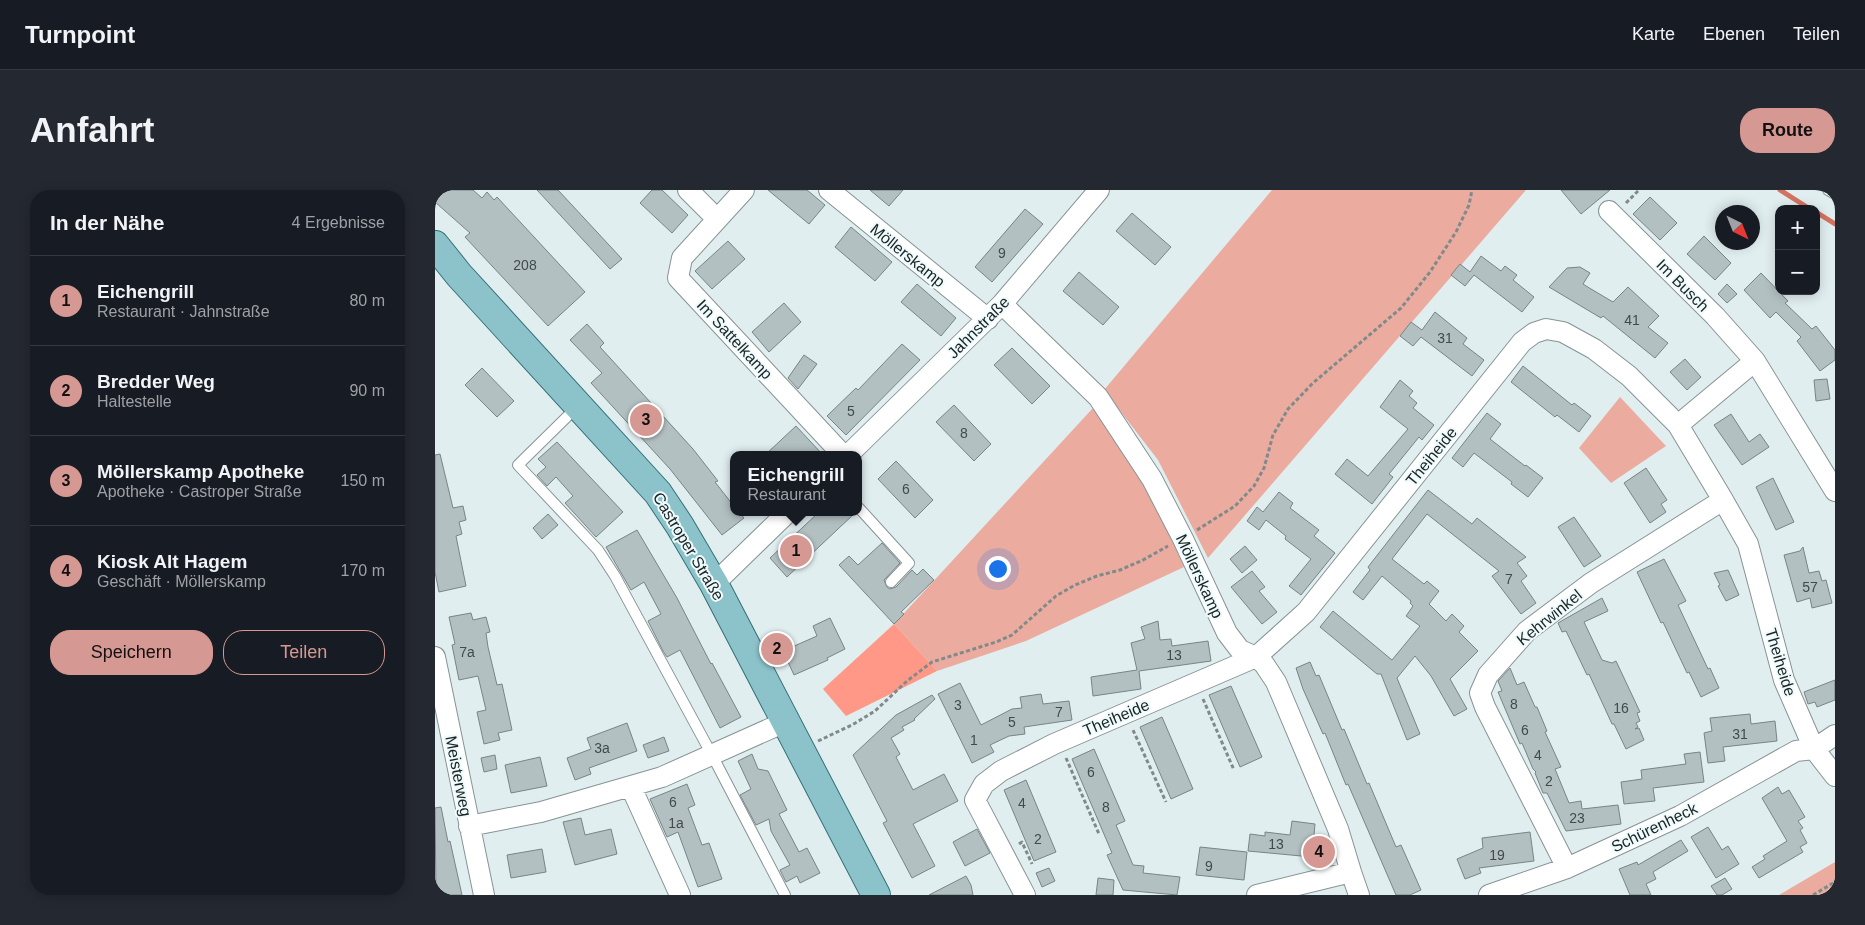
<!DOCTYPE html>
<html lang="de">
<head>
<meta charset="utf-8">
<style>
  body { margin:0; font-family:Helvetica,sans-serif; background:#242831; color:#f1f3f6 }
  .controls { position:absolute; right:15px; top:15px; display:grid; overflow:hidden; border-radius:10px; box-shadow:0 2px 12px #0003 }
  .controls button { width:45px; height:45px; display:grid; place-items:center; padding:0; border:0; border-bottom:1px solid #363941; background:#171b24; color:#f1f3f6; font:25px sans-serif }
  .compass { position:absolute; left:1280px; top:15px; width:45px; height:45px; border-radius:50%; background:#171b24; box-shadow:0 2px 12px #0003; rotate:137deg }
  .you { position:absolute; left:562px; top:378px; width:18px; height:18px; margin:-12px; border:4px solid #fff; border-radius:50%; background:#1a73e8; box-shadow:0 0 0 8px #1a73e833 }
  .badge { display:grid; place-items:center; width:32px; height:32px; border-radius:50%; background:#d69892; color:#111; font-size:16px; font-weight:700 }
  .pin { position:absolute; translate:-50% -50%; border:2px solid #fff; box-shadow:0 1px 5px #0006 }
  .popup { position:absolute; left:295px; top:261px; width:132px; height:65px; box-sizing:border-box; display:grid; place-content:center; border-radius:10px; background:#171b24; filter:drop-shadow(0 1px 4px #0005); font-size:16px; white-space:nowrap; color:#9ea1a6 }
  .popup b { font-size:19px; color:#f1f3f6 }
  .popup::after { content:''; position:absolute; left:50%; top:100%; margin-left:-10px; border:10px solid transparent; border-top-color:#171b24 }
  .list { margin:0; padding:0; list-style:none }
  h2 { display:flex; justify-content:space-between; align-items:center; height:65px; margin:0; padding:0 20px; font-size:21px }
  h2 small { font-size:16px; font-weight:400; color:#9ea1a6 }
  .list li { display:grid; grid-template-columns:32px 1fr auto; gap:15px; align-items:center; box-sizing:border-box; height:90px; padding:0 20px; border-top:1px solid #363941 }
  .list b { display:block; font-size:19px; white-space:nowrap }
  .list p { margin:0; font-size:16px; white-space:nowrap; color:#9ea1a6 }
  .list em { font-size:16px; font-style:normal; color:#9ea1a6 }
  .actions { display:flex; gap:10px; padding:15px 20px }
  .actions a { flex:1; padding:11px 0; border:1px solid #d69892; border-radius:20px; text-align:center; font-size:18px; color:#d69892 }
  .actions .main { background:#d69892; color:#111 }
  .map { position:relative; flex:none; width:1400px; height:705px; overflow:hidden; border-radius:20px }
  header { display:flex; align-items:center; gap:30px; box-sizing:border-box; height:70px; padding:0 25px; background:#171b24; border-bottom:1px solid #363941 }
  header strong { font-size:24px }
  nav { display:flex; gap:28px; margin-inline-start:auto; font-size:18px }
  .intro { display:flex; align-items:center; justify-content:space-between; box-sizing:border-box; height:120px; padding:0 30px }
  h1 { margin:0; font-size:35px }
  .button { padding:12px 22px; border-radius:20px; background:#d69892; color:#111; font-size:18px; font-weight:700 }
  main { display:flex; gap:30px; padding:0 30px }
  aside { flex:1; background:#171b24; border-radius:20px; box-shadow:0 2px 12px #0003 }
  .map>svg:first-child { display:block }
  .green { fill:#ebab9f }
  .forest { fill:#ff9887 }
  .lines { fill:none; stroke-linecap:round; stroke-linejoin:round }
  .stream { stroke:#d47262; stroke-width:5 }
  .building { fill:#b3c0c2; stroke:#788486 }
  .lane-casing { stroke:#879395; stroke-width:12 }
  .street-casing { stroke:#879395; stroke-width:22 }
  .primary-casing { stroke:#347077; stroke-width:30 }
  .path { stroke:#818a8b; stroke-width:3; stroke-dasharray:4 2.5; stroke-linecap:butt }
  .lane { stroke:#fff; stroke-width:10 }
  .street { stroke:#fff; stroke-width:20 }
  .primary { stroke:#8cc2c9; stroke-width:28 }
  .labels { text-anchor:middle; stroke-width:4; stroke-linejoin:round; paint-order:stroke }
  .number-label { font-size:14px; fill:#424a4a }
  .street-label { font-size:16px; fill:#1d2222; stroke:#eefbfd }
</style>
</head>
<body>
<header>
<strong>Turnpoint</strong>
<nav><a>Karte</a><a>Ebenen</a><a>Teilen</a></nav>
</header>
<div class="intro"><h1>Anfahrt</h1><a class="button">Route</a></div>
<main>
<aside>
<h2>In der Nähe<small>4 Ergebnisse</small></h2>
<ul class="list">
<li><span class="badge">1</span><div><b>Eichengrill</b><p>Restaurant · Jahnstraße</p></div><em>80 m</em></li>
<li><span class="badge">2</span><div><b>Bredder Weg</b><p>Haltestelle</p></div><em>90 m</em></li>
<li><span class="badge">3</span><div><b>Möllerskamp Apotheke</b><p>Apotheke · Castroper Straße</p></div><em>150 m</em></li>
<li><span class="badge">4</span><div><b>Kiosk Alt Hagem</b><p>Geschäft · Möllerskamp</p></div><em>170 m</em></li>
</ul>
<div class="actions"><a class="main">Speichern</a><a>Teilen</a></div>
</aside>
<div class="map">
<svg width="1400" height="705" viewBox="0 0 1400 705">
  <rect width="100%" height="100%" fill="#e1eef0"/>
  <path class="green" d="M837 0H1091L773 368 723 270 669 200Z
    M1185 207 1231 256 1176 293 1144 258Z
    M658 218 706 285 749 377 591 451 502 481 459 434Z
    M1400 672V705H1344Z"/>
  <path class="forest" d="M459 434 502 481 411 526 388 499Z"/>
  <g class="lines">
    <path class="stream" d="M1345 0 1375 19
      M1381 22 1400 34"/>
  </g>
  <path class="building" d="M0 0H38L47 8 52 2 59 10 62 7 150 102 113 136 30 47 35 43 0 12Z
    M102 0H123L187 69 175 79Z
    M217 0H227L253 25 237 43 205 13Z
    M333 0H372L390 15 374 34Z
    M435 0H468L454 16Z
    M1126 0H1175L1146 24Z
    M1215 7 1242 33 1225 50 1198 24Z
    M590 19 608 34 557 92 540 77Z
    M697 23 736 57 720 75 681 41Z
    M416 37 457 72 440 91 400 57Z
    M1269 46 1296 73 1280 90 1252 64Z
    M293 51 310 69 277 99 260 81Z
    M1046 66 1066 81 1070 76 1082 85 1078 90 1099 107 1087 122 1039 85 1030 96 1016 85 1025 74 1035 82Z
    M1145 77 1155 83 1148 94 1156 99 1178 112 1193 97 1224 126 1213 137 1233 153 1220 168 1168 126 1166 128 1114 97 1132 78Z
    M644 82 684 117 668 135 628 101Z
    M1326 83 1353 111 1350 113 1377 139 1381 136 1400 160V170L1385 181 1362 151 1366 147 1341 122 1335 128 1309 100Z
    M482 94 521 128 506 146 466 112Z
    M1292 94 1302 104 1292 113 1283 104Z
    M349 113 366 132 334 162 317 142Z
    M1000 122 1032 148 1028 154 1049 170 1037 186 986 147 978 156 965 146 976 132 987 140Z
    M152 134 169 153 165 157 258 259 283 291 280 292 298 315V322H304L309 328 287 345 235 279 156 193 167 183 135 150Z
    M467 154 485 170 411 245 392 226 421 198 423 200Z
    M577 158 615 196 597 214 559 175Z
    M369 165 382 174 363 199 353 188Z
    M1250 169 1266 187 1252 200 1235 182Z
    M1088 176 1137 215 1139 213 1156 226 1144 242 1122 225 1120 227 1076 192Z
    M47 178 79 211 62 227 30 195Z
    M1392 189 1395 209 1381 211 1379 190Z
    M965 190 978 201 974 206 982 213 978 218 999 235 987 250 984 247 954 284 958 287 937 314 900 284 912 269 933 286 973 239 945 217Z
    M519 215 556 254 539 271 501 232Z
    M1052 223 1066 234 1055 249 1090 276 1091 275 1108 288 1093 307 1076 294 1077 292 1039 263 1028 277 1017 268Z
    M1296 224 1314 252 1325 244 1334 257 1307 275 1279 235Z
    M361 236 388 265H330Z
    M122 252 188 322 161 347 130 313 138 306 121 287 112 296 102 285 111 277 103 269Z
    M5 264 18 318 28 316 31 330 24 332 27 344 21 346 31 396 4 402 0 382V265Z
    M461 271 498 310 480 328 443 289Z
    M1211 278 1232 310 1226 314 1231 322 1215 333 1189 293Z
    M1338 288 1359 332 1341 340 1321 297Z
    M993 300 1037 334 1042 328 1091 367 1082 373 1092 386 1086 391 1101 413 1086 424 1057 386 1064 381 992 324 957 369 989 394 992 391 1004 401 994 414 1011 431 1017 424 1029 436 1024 442 1043 461 1015 489 1032 519 1019 526 996 486 980 466 962 488 985 544 972 550 946 484H942L885 437 898 421 957 470 985 436 971 426 978 416 975 413 976 411 947 386 928 410 918 402 935 380 933 377Z
    M844 302 858 313 855 318 884 340 879 346 900 363 866 405 854 396 876 369 850 349 851 346 831 330 824 340 812 331 822 317 828 322Z
    M384 322 420 323 352 387 335 368Z
    M113 324 123 335 107 349 98 338Z
    M1139 327 1166 366 1149 377 1123 337Z
    M202 340 242 408 276 474 277 473 306 527 285 538 245 460 232 467 228 461 213 431 226 424 209 392 196 400 171 357Z
    M447 353 465 373 449 390 452 397 455 399 461 397 477 380 482 385 488 379 499 390 466 422 469 424 459 434 404 375 414 366 423 375Z
    M810 356 822 370 807 383 795 369Z
    M1368 357 1374 383 1384 381 1387 391 1391 390 1397 413 1377 418 1375 408 1362 412 1349 365 1365 361Z
    M1229 369 1251 411 1243 415 1273 479 1275 478 1284 498 1266 507 1254 482 1252 483 1228 432 1226 433 1202 382Z
    M1293 380 1304 405 1291 411 1283 396 1285 395 1279 383Z
    M817 381 830 397 824 401 842 422 827 434 796 397Z
    M1167 408 1173 421 1149 432 1167 470 1177 473 1181 471 1205 522 1202 523 1205 531 1201 533 1203 537 1200 539 1204 538 1209 550 1191 559 1179 534H1177L1154 484 1152 485 1131 441 1127 442 1123 433Z
    M36 423 38 430 51 427 55 442 51 443 53 457 62 495 67 494 77 540 63 543 65 550 49 554 42 522 51 520 43 486 24 490 17 455 20 454 14 427Z
    M395 428 410 459 392 468 393 470 359 485 348 461 382 446 378 436Z
    M723 431 725 450 736 449 737 456 773 451 776 471 704 481 706 499 658 506 656 487 702 480 696 453 710 449 706 437Z
    M875 472 881 486 884 485 907 540 909 539 932 594 934 593 961 657 966 655 986 700 975 705H961L913 594 911 595 890 543 888 544 868 499 861 478Z
    M1075 478 1082 495 1089 492 1100 517H1102L1112 541 1110 542 1126 577 1120 579 1134 613 1146 611 1147 619 1183 615 1186 634 1131 641 1112 603H1108L1100 583 1101 582 1098 579 1087 553 1085 554 1063 502 1067 501 1063 491Z
    M1400 490V510L1382 517 1380 512 1373 514 1369 502Z
    M525 493 546 535 577 519 587 518 585 507 606 504 608 514 634 511 637 530 589 537 590 544 574 546 555 555 559 562 537 573 503 504Z
    M796 496 827 567 805 577 774 505Z
    M497 505 500 509 479 529 480 530 467 537 469 540 456 548 465 564 461 567 478 600 509 584 523 611 478 634 500 676 477 688 448 633 452 631 418 565 461 525Z
    M1315 524 1316 534 1340 531 1342 551 1288 557 1290 571 1273 573 1269 543 1277 541 1275 528Z
    M727 527 758 599 736 609 705 537Z
    M192 533 202 561 154 578 156 584 140 590 132 568 156 559 152 548Z
    M229 547 234 561 213 568 208 555Z
    M659 559 690 631 681 635 698 675 709 676 708 683 745 687 742 705 688 700 672 665 677 663 637 569Z
    M1265 562 1269 592 1218 598 1220 611 1189 614 1186 592 1207 589 1206 580 1251 574 1249 564Z
    M317 564 323 579 333 581 352 620 344 624 364 662 372 658 385 683 365 693 362 686 351 692 345 680 355 675 336 641 334 629 321 635 305 605 316 599 303 571Z
    M60 565 62 579 49 582 46 568Z
    M105 567 112 596 76 603 70 575Z
    M591 590 621 662 599 671 569 600Z
    M252 594 260 615 253 618 267 655 274 653 287 689 263 697 243 642 232 647 215 609Z
    M1343 597 1347 604 1354 600 1370 627 1363 631 1368 638 1365 640 1372 653 1365 657 1368 662 1324 688 1317 677 1330 669 1328 666 1352 651 1327 608Z
    M6 617 13 652 15 651 27 705H1L0 618Z
    M146 628 150 645 176 639 182 664 140 675 128 632Z
    M857 631 880 634 877 667 813 661 815 644 830 646V642L855 645Z
    M1273 637 1287 660 1293 656 1304 674 1281 688 1256 647Z
    M542 639 555 663 530 676 518 652Z
    M1095 642 1099 671 1044 678 1046 683 1030 689 1022 669 1048 658 1047 648Z
    M1246 650 1253 661 1218 682 1221 689 1211 694 1216 705H1195L1184 679 1202 672 1203 675Z
    M765 657 812 662 809 690 761 685Z
    M107 659 111 682 76 688 72 665Z
    M614 678 620 691 607 697 601 683Z
    M531 686 536 695 538 705H494Z
    M663 688 679 690 678 705H661Z
    M1290 688 1297 699 1287 705H1282L1276 696Z"/>
  <g class="lines">
    <defs>
      <path id="lane" d="M1393 0 1400 4
        M143 216 83 275 163 360 180 386 277 565 350 705
        M424 318 474 373 456 392"/>
      <path id="street" d="M253 0 282 29
        M309 0 247 68 243 88 408 265
        M394 0 553 129
        M1174 21 1280 126 1320 171 1400 301
        M567 114 663 207 717 289 748 349 792 443 805 460 821 467 829 474 841 492 903 639 916 682
        M1243 235 1320 171
        M413 265 567 114 664 0
        M279 394 353 322
        M0 467 49 705
        M196 597 245 705
        M34 636 106 622 227 587 350 532
        M1132 678 1050 517 1045 503 1053 485 1092 441 1156 393 1288 310
        M590 705 540 610 549 594 566 581 619 554 821 467 871 422 1087 152 1099 143 1111 139 1128 142 1159 159 1194 186 1243 235 1288 310 1313 354 1349 490 1379 559 1400 586
        M822 705 916 682 924 705
        M1054 705 1132 678 1245 626 1361 561 1379 559 1400 545"/>
      <path id="primary" d="M0 55 24 85 223 303 245 336 279 394 441 705"/>
    </defs>
    <use href="#lane" class="lane-casing"/>
    <use href="#street" class="street-casing"/>
    <use href="#primary" class="primary-casing"/>
    <path class="path" d="M1191 13 1204 0
      M762 340 800 316 819 296 829 278 838 245 853 219 878 193 966 118 995 82 1021 42 1034 15 1037 0
      M768 509 799 580
      M698 540 731 612
      M383 551 417 535 440 521 472 491 497 472 561 452 577 445 621 406 640 395 662 386 685 380 708 370 733 356
      M631 568 664 644
      M584 654 587 652 597 674
      M1378 705 1400 692"/>
    <use href="#lane" class="lane"/>
    <use href="#street" class="street"/>
    <use href="#primary" class="primary"/>
  </g>
  <g class="labels">
    <g class="number-label">
      <text x="567" y="68">9</text>
      <text x="90" y="80">208</text>
      <text x="1197" y="135">41</text>
      <text x="1010" y="153">31</text>
      <text x="416" y="226">5</text>
      <text x="529" y="248">8</text>
      <text x="471" y="304">6</text>
      <text x="1074" y="394">7</text>
      <text x="1375" y="402">57</text>
      <text x="32" y="467">7a</text>
      <text x="739" y="470">13</text>
      <text x="1079" y="519">8</text>
      <text x="523" y="520">3</text>
      <text x="1186" y="523">16</text>
      <text x="624" y="527">7</text>
      <text x="577" y="537">5</text>
      <text x="1090" y="545">6</text>
      <text x="1305" y="549">31</text>
      <text x="539" y="555">1</text>
      <text x="167" y="563">3a</text>
      <text x="1103" y="570">4</text>
      <text x="656" y="587">6</text>
      <text x="1114" y="596">2</text>
      <text x="238" y="617">6</text>
      <text x="587" y="618">4</text>
      <text x="671" y="622">8</text>
      <text x="1142" y="633">23</text>
      <text x="241" y="638">1a</text>
      <text x="603" y="654">2</text>
      <text x="841" y="659">13</text>
      <text x="1062" y="670">19</text>
      <text x="774" y="681">9</text>
    </g>
    <g class="street-label">
      <text transform="translate(473 65) rotate(39)" y="6">Möllerskamp</text>
      <text transform="translate(1248 95) rotate(45)" y="6">Im Busch</text>
      <text transform="translate(543 137) rotate(-45)" y="6">Jahnstraße</text>
      <text transform="translate(300 149) rotate(47)" y="6">Im Sattelkamp</text>
      <text transform="translate(996 266) rotate(-51)" y="6">Theiheide</text>
      <text transform="translate(254 356) rotate(59)" y="6">Castroper Straße</text>
      <text transform="translate(765 386) rotate(65)" y="6">Möllerskamp</text>
      <text transform="translate(1114 427) rotate(-39)" y="6">Kehrwinkel</text>
      <text transform="translate(1346 472) rotate(73)" y="6">Theiheide</text>
      <text transform="translate(681 527) rotate(-23)" y="6">Theiheide</text>
      <text transform="translate(24 586) rotate(79)" y="6">Meisterweg</text>
      <text transform="translate(1219 637) rotate(-26)" y="6">Schürenheck</text>
    </g>
  </g>
</svg>
<div class="controls">
<button>+</button>
<button>−</button>
</div>
<svg class="compass" viewBox="-18 -18 36 36"><path d="M0-13l5 13h-10z" fill="#e53935"/><path d="M0 13l5-13h-10z" fill="#9ea1a6"/></svg>
<div class="you"></div>
<div class="pin badge" style="left:361px;top:361px">1</div>
<div class="popup"><b>Eichengrill</b>Restaurant</div>
<div class="pin badge" style="left:342px;top:459px">2</div>
<div class="pin badge" style="left:211px;top:230px">3</div>
<div class="pin badge" style="left:884px;top:662px">4</div>
</div>
</main>
</body>
</html>
